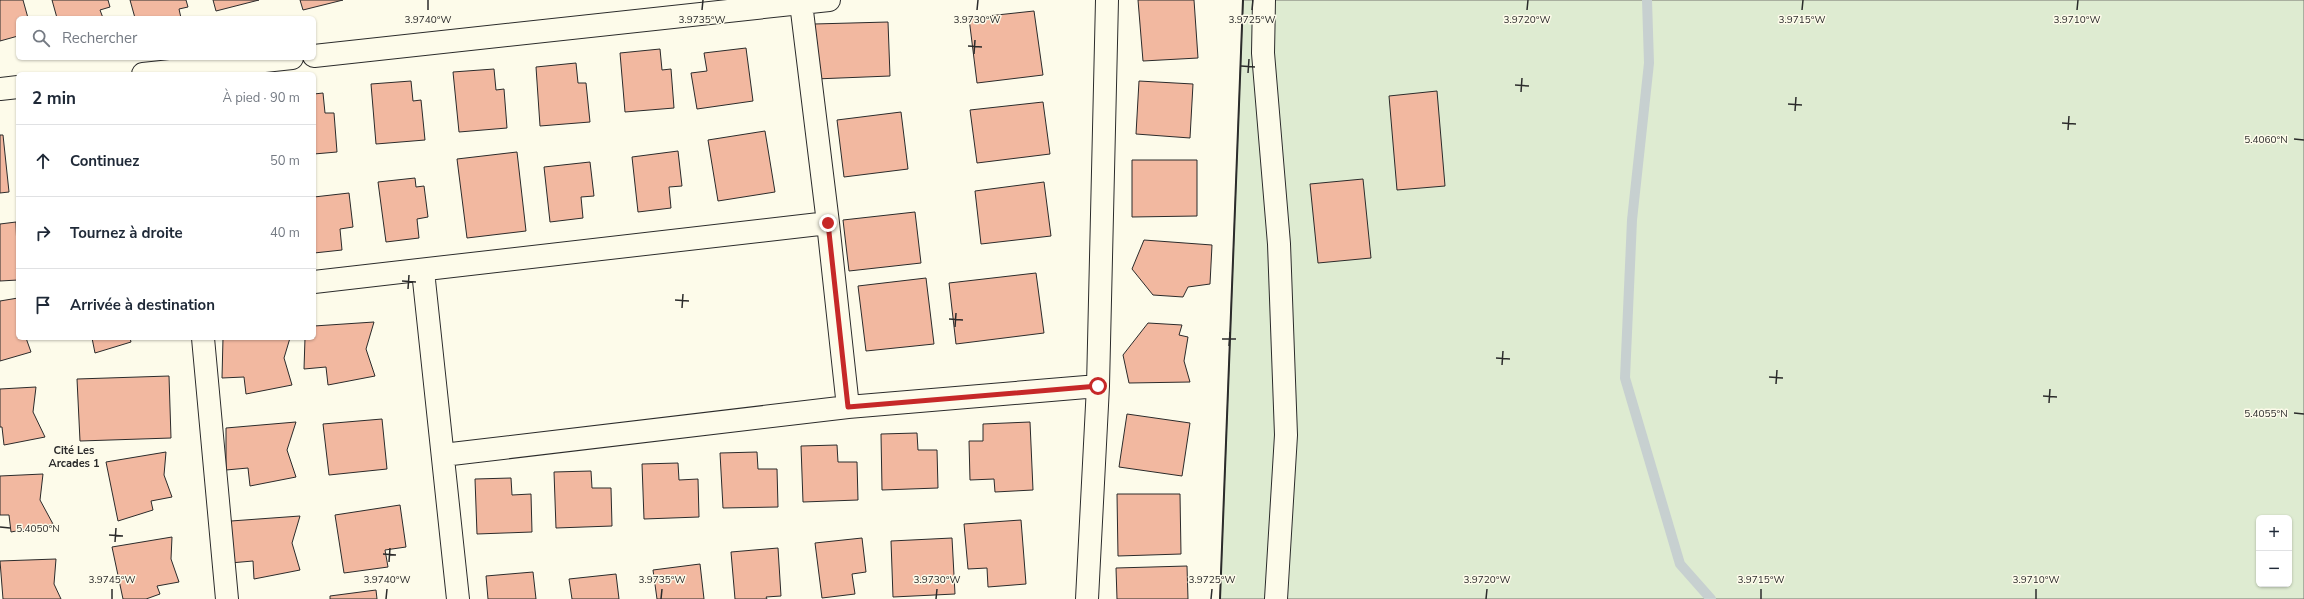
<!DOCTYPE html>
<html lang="fr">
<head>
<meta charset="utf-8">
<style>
  body { margin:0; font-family:"Nunito Sans",sans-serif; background:#f2f2f3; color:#1f2937 }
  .controls { position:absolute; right:12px; bottom:12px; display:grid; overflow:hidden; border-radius:6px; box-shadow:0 1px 3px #0004 }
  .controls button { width:36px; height:36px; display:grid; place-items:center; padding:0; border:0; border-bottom:1px solid #e0e1e3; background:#fff; color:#1f2937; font:20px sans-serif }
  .stop { position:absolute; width:12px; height:12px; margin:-9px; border:3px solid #c62828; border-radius:50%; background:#fff }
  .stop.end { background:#c62828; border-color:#fff; box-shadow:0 1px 4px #0008 }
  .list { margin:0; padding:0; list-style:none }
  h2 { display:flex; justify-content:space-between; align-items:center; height:52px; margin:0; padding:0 16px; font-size:17px }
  h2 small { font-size:13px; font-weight:400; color:#747a83 }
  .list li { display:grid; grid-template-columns:26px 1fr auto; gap:12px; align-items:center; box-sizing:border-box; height:72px; padding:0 16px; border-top:1px solid #e0e1e3 }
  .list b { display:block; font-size:15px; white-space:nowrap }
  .list em { font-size:13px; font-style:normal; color:#747a83 }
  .icon { flex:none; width:22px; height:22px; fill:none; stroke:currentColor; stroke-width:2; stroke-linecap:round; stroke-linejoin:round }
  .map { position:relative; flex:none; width:2304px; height:599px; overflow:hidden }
  .search { position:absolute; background:#fff; box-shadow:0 1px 3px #0004; left:16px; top:16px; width:300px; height:44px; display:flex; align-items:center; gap:10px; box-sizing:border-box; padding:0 14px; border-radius:6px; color:#747a83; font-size:15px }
  .panel { position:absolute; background:#fff; box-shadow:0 1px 3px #0004; left:16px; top:72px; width:300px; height:268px; border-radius:6px }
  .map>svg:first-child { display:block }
  .green { fill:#deebd1; stroke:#74746e; fill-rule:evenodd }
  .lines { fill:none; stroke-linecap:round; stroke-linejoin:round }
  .stream { stroke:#c7d0d0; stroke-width:10 }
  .building { fill:#f2b8a0; stroke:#2b2b2b }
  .street-casing { stroke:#2b2b2b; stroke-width:24 }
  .street { stroke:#fdfbea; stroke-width:22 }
  .wall { stroke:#2b2b2b; stroke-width:2 }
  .route { stroke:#c62828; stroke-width:5 }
  .ticks { fill:none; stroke:#2b2b2b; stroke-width:1.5 }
  .labels { text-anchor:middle; stroke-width:3; stroke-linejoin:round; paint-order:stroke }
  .neighbourhood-label { font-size:11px; font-weight:bold; fill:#2b2b2b; stroke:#fdfbea }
  .ticks-label { font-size:10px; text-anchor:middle; fill:#2b2b2b; stroke:#fdfbea; stroke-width:3; stroke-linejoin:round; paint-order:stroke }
</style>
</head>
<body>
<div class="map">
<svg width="2304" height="599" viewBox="0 0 2304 599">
  <rect width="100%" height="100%" fill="#fdfbea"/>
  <path class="green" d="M1243 0H2304V599H1220ZM2259 518H2289V584H2259Z"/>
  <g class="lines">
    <path class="stream" d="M1647 0 1649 63 1632 220 1625 378 1680 564 1711 599"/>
  </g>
  <path class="building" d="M0 0H23L28 18H18V36L0 41Z
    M52 0H108L110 7 100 10 103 18H57Z
    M130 0H186L188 7 179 9 181 18H135Z
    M213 0H259L216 11Z
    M300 0H343L303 10Z
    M1138 0H1194L1198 58 1143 61Z
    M1034 11 1043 75 977 83 969 18Z
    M888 22 890 76 815 79 814 24Z
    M746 48 753 101 697 109 691 73 707 71 704 53Z
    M660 49 662 70 671 69 674 108 625 112 620 53Z
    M576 63 578 83H586L590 122 540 126 536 67Z
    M494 69 496 90 504 89 507 128 459 132 453 72Z
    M411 81 413 101 421 100 425 140 376 144 371 84Z
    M1139 81 1193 84 1190 138 1136 134Z
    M1437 91 1445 186 1397 190 1389 96Z
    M323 93 325 113H334L337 152 314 154V94Z
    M1043 102 1050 154 977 163 970 110Z
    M901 112 908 169 844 177 837 120Z
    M765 131 775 192 718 201 708 140Z
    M0 135H3L9 192 0 193Z
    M678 151 682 186 669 187 671 208 638 212 632 157Z
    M517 152 526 231 467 238 457 159Z
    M1132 160H1197V216L1132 217Z
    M590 162 594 196 581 197 583 218 550 222 544 167Z
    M415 178 416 187 424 186 428 217 417 219 419 238 386 242 378 182Z
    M1363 179 1371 258 1318 263 1310 184Z
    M1044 182 1051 236 981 244 975 191Z
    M349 193 353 227 340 229 342 250 314 253V197Z
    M915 212 921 263 849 271 843 220Z
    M16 222 18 280 0 281V224Z
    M1144 240 1212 245 1210 284 1188 287 1183 297 1153 295 1132 269Z
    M1036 273 1044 333 956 344 949 283Z
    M926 278 934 344 866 351 858 286Z
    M18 298V338H26L31 352 0 361V301Z
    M374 322 366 349 375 376 328 385 326 367 304 369 305 338H314V326Z
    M1148 323 1182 325 1179 335 1188 337 1184 361 1190 382 1129 383 1123 355Z
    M92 338H130L131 342 95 353Z
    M223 338H290L284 358 292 385 246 394 244 377 222 378Z
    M169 376 171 438 80 441 77 379Z
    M36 387 33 412 45 437 4 445 2 427H0V389Z
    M1127 414 1190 423 1182 476 1119 467Z
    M382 419 387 469 329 475 323 424Z
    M296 422 287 450 296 477 250 486 248 468 226 470V428Z
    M1030 422 1033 490 995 492 994 479 970 480 969 441H983V424Z
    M917 433 918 450H937L938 488 882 490 881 434Z
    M837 445 838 462H857L858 500 803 502 801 446Z
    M166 452 164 475 172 497 151 501 153 510 118 521 106 462Z
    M757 452 758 469H777L778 507 723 508 720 453Z
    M678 463 679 480 698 479 699 517 644 519 642 464Z
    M591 471 592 488H611L612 526 556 528 554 472Z
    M43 474 40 500 53 524 11 532 9 515H0V476Z
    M511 478 512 495 531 494 532 532 477 534 475 479Z
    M1117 494H1180L1181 554 1118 556Z
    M400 505 406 547 385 550 388 567 344 573 335 515Z
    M300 516 292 543 300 570 254 579 253 561 230 563 231 521Z
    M1021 520 1026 584 988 587 987 568 968 569 964 524Z
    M172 537 171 559 179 582 157 586 160 594 146 599H123L112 547Z
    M862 538 866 572 852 574 855 594 822 598 815 543Z
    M952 538 955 594 893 597 891 541Z
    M778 548 781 596 766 597 767 599H735L731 552Z
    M56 559 54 584 61 599H3L0 561Z
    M700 564 704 599H657L653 570Z
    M1187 566 1188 599H1117L1116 568Z
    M533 572 536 599H488L486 576Z
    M616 574 619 599H572L569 579Z
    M376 590 377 599H330V596Z"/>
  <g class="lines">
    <defs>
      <path id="street" d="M1264 0 1263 53 1279 244 1286 435 1276 599
        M801 3 828 223 848 407
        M314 56 829 0
        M143 74 292 58
        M0 89 18 87
        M423 271 458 599
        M314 282 828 223
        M203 338 227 599
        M443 455 848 407 1098 386
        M1087 599 1098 386 1107 0"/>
    </defs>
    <use href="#street" class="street-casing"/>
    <use href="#street" class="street"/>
    <path class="wall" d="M1220 599 1243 0"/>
  </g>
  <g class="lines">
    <path class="route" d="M828 223 848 407 1098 386"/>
  </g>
  <path class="ticks" d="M428 10V0M702 10 703 0M977 10 978 0M1252 10 1253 0M1527 10 1528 0M1802 10 1803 0M2077 10 2078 0M968 46 982 47M974 54 975 40M1241 66 1255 67M1248 73 1249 59M1515 85 1529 86M1521 92 1522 78M1788 104 1802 105M1795 111 1796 97M2062 123 2076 124M2068 130 2069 116M2294 139 2304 140M402 281 416 282M408 289 409 275M675 300 689 301M682 308 683 294M949 319 963 320M955 327 956 313M1222 339H1236M1229 346 1230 332M1496 358 1510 359M1502 365 1503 351M1769 377 1783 378M1776 384 1777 370M2043 396 2057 397M2049 403 2050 389M2294 413 2304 414M0 527 10 528M109 535 123 536M115 542 116 528M383 554 396 555M389 562 390 548M112 599V589M386 599 387 589M661 599 662 589M936 599 937 589M1211 599 1212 589M1486 599 1487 589M1761 599V589M2036 599V589"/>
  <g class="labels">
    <g class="neighbourhood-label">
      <text x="74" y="454">Cité Les<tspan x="74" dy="13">Arcades 1</tspan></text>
    </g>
  </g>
  <g class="ticks-label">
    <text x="428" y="23">3.9740°W</text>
    <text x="702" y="23">3.9735°W</text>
    <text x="977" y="23">3.9730°W</text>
    <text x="1252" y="23">3.9725°W</text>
    <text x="1527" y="23">3.9720°W</text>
    <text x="1802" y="23">3.9715°W</text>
    <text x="2077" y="23">3.9710°W</text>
    <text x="2266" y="143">5.4060°N</text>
    <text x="2266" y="417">5.4055°N</text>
    <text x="38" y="532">5.4050°N</text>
    <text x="112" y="583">3.9745°W</text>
    <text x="387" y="583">3.9740°W</text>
    <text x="662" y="583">3.9735°W</text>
    <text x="937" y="583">3.9730°W</text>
    <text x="1212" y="583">3.9725°W</text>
    <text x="1487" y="583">3.9720°W</text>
    <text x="1761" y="583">3.9715°W</text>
    <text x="2036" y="583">3.9710°W</text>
  </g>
</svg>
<div class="controls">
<button>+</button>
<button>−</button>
</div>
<div class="stop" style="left:1098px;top:386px"></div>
<div class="stop end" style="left:828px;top:223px"></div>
<div class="search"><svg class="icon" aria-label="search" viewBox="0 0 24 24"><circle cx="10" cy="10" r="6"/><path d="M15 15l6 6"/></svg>Rechercher</div>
<section class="panel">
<h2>2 min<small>À pied · 90 m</small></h2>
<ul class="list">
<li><svg class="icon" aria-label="ahead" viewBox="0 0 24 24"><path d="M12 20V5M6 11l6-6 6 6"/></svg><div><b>Continuez</b></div><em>50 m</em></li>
<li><svg class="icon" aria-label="right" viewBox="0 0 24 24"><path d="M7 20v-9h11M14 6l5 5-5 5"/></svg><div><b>Tournez à droite</b></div><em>40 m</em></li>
<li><svg class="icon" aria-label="arrive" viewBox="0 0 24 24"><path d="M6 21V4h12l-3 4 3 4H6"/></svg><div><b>Arrivée à destination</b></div></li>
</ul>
</section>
</div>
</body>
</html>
